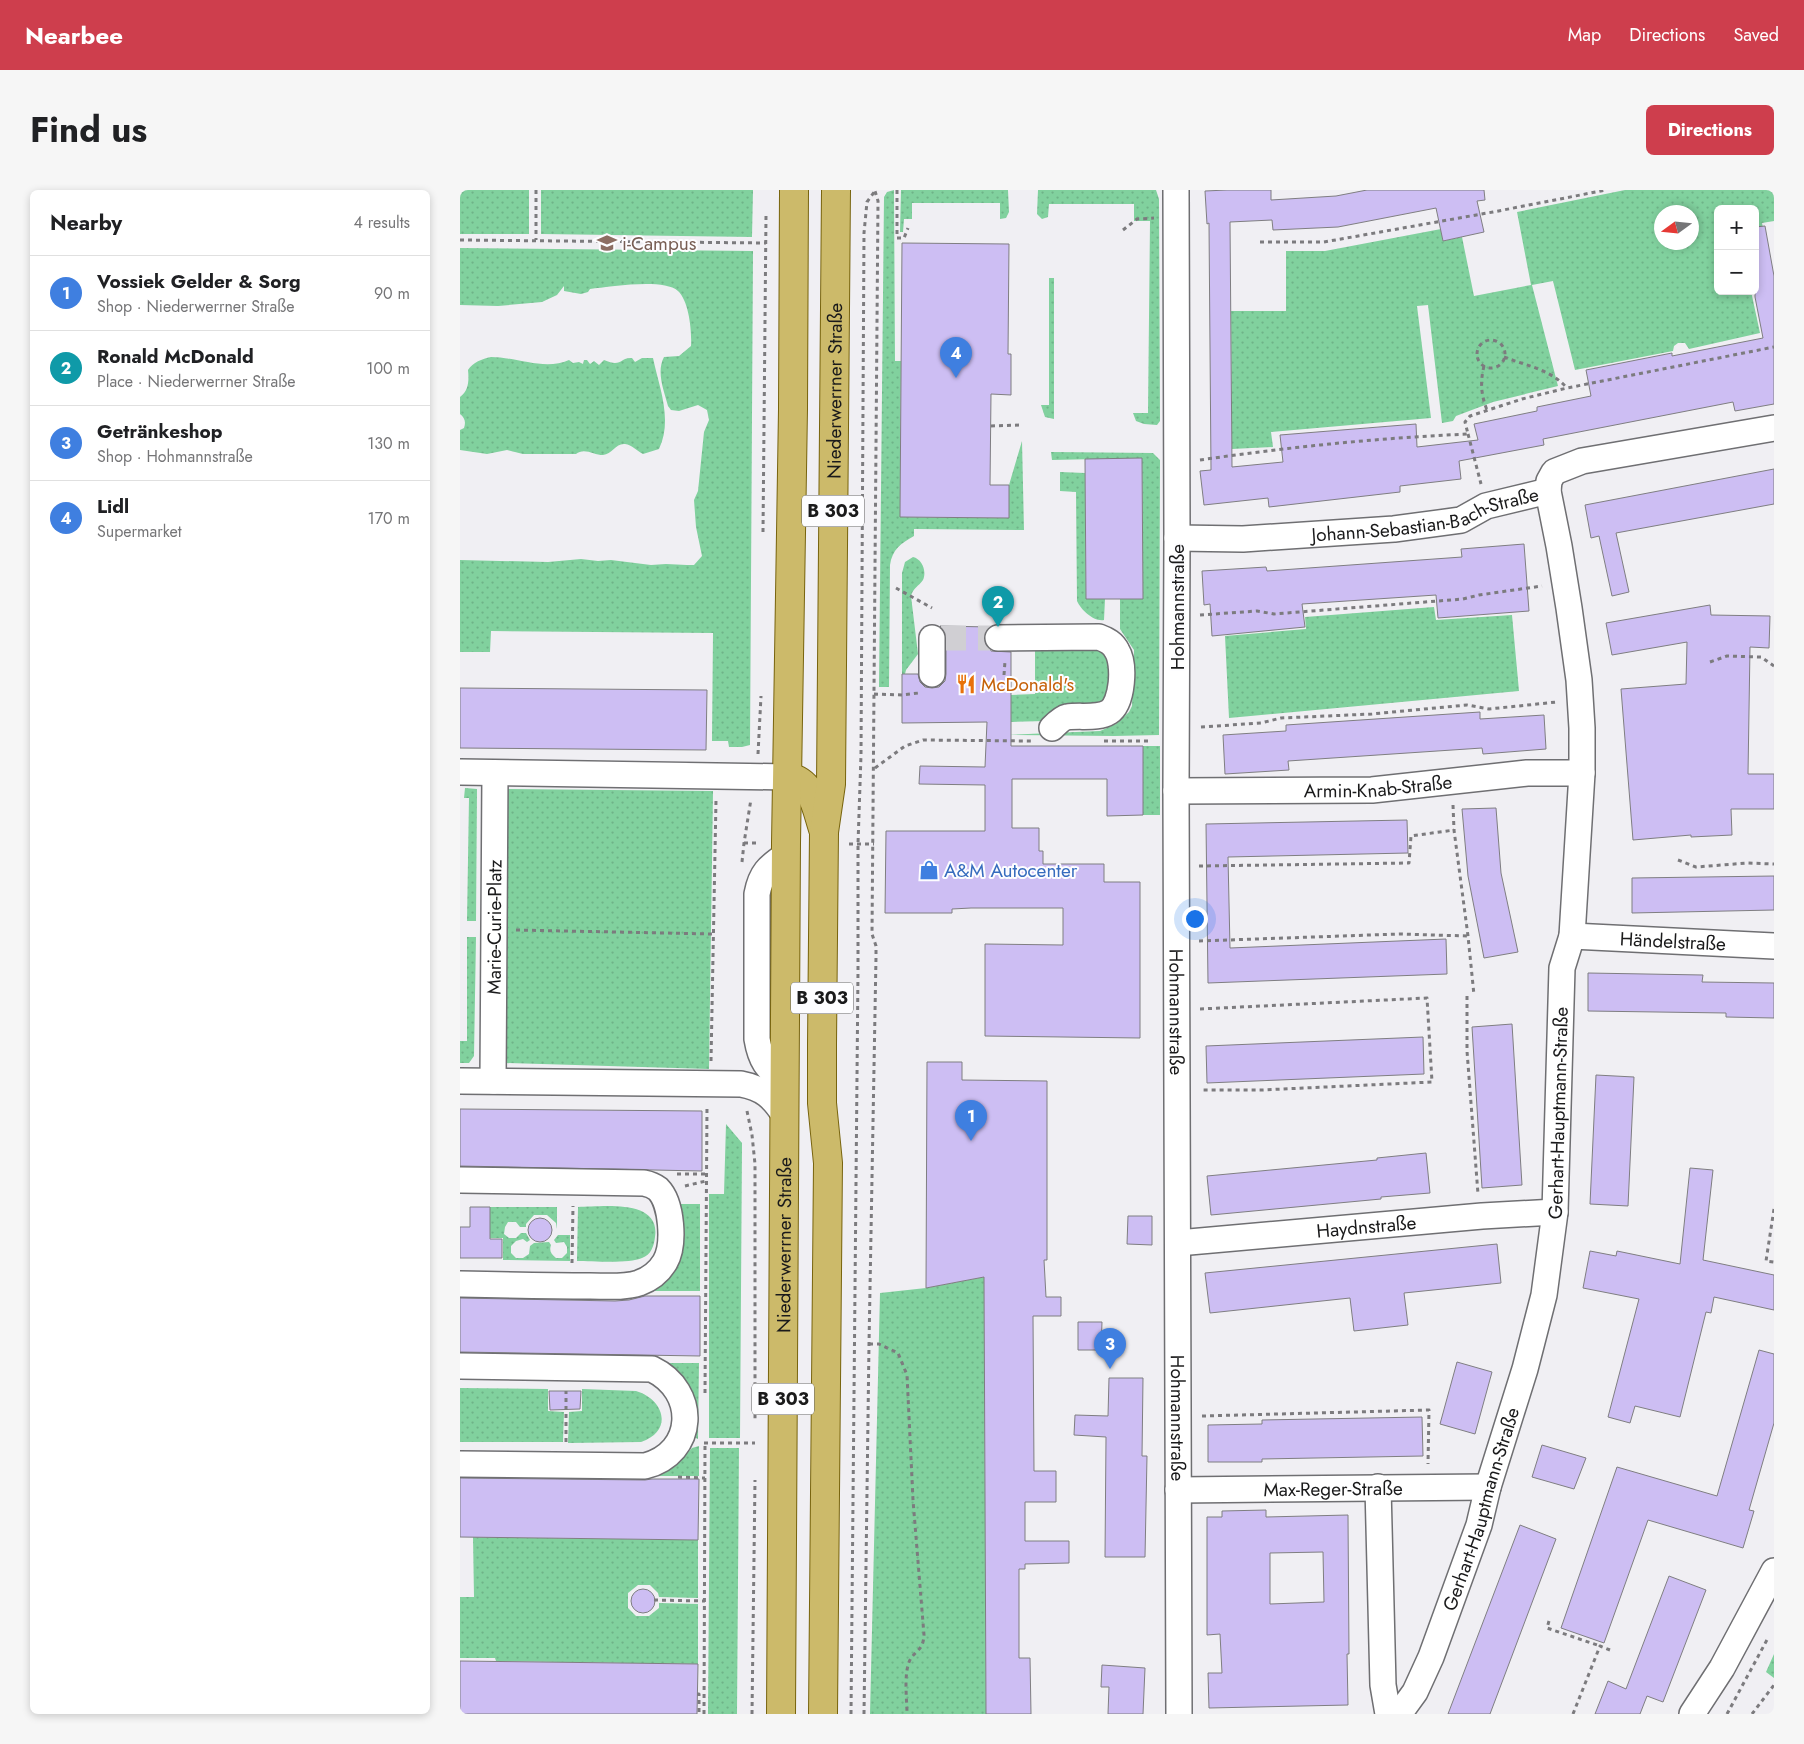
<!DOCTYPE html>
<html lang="en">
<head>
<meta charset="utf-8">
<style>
  body { margin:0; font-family:Jost,sans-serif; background:#f6f6f6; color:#202124 }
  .controls { position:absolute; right:15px; top:15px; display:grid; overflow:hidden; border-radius:8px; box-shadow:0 2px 8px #0003 }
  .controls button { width:45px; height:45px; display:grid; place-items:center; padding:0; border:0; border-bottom:1px solid #e0e0e0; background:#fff; color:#202124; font:25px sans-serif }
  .compass { position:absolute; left:1194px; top:15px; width:45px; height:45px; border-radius:50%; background:#fff; box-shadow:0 2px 8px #0003; rotate:255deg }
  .you { position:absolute; left:734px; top:728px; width:18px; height:18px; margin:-12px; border:4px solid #fff; border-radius:50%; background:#1a73e8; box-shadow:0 0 0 8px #1a73e833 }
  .badge { display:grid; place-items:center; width:32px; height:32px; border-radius:50%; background:#ce3e4d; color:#fff; font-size:16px; font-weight:700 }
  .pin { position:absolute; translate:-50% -41px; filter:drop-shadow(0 1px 2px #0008) }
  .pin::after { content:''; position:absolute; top:26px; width:18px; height:15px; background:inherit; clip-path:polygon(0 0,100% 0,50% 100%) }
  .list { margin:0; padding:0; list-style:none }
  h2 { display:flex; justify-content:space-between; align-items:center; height:65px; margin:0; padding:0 20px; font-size:21px }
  h2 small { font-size:16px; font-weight:400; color:#757577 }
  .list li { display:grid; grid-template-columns:32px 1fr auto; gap:15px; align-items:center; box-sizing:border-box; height:75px; padding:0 20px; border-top:1px solid #e0e0e0 }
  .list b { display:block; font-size:19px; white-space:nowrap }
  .list p { margin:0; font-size:16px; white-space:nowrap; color:#757577 }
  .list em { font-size:16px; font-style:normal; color:#757577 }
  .map { position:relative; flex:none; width:1314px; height:1524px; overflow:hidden; border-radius:8px }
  header { display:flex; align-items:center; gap:30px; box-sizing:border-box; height:70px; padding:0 25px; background:#ce3e4d; color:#fff }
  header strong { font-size:24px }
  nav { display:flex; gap:28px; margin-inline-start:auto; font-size:18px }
  .intro { display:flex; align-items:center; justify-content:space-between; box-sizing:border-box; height:120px; padding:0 30px }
  h1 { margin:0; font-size:35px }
  .button { padding:12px 22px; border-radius:8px; background:#ce3e4d; color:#fff; font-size:18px; font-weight:700 }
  main { display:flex; gap:30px; padding:0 30px }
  aside { flex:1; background:#fff; border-radius:8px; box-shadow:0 2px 8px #0003 }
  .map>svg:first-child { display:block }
  .grass { fill:url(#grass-dots); fill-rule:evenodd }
  .building { fill:#cdbef3; stroke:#7f7e81; fill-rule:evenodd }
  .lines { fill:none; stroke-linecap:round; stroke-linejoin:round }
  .minor-tunnel { stroke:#d0cfd3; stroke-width:25; stroke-dasharray:25 12; stroke-linecap:butt }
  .minor-casing { stroke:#6f6f72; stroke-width:28 }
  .major-casing { stroke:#78640e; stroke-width:30 }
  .path { stroke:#7c7b7e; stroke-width:3; stroke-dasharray:4 4; stroke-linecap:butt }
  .minor { stroke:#fff; stroke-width:25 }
  .major { stroke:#ccba6a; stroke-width:28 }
  .labels { text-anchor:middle; stroke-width:4; stroke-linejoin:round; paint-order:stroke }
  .shield { fill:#fdfdff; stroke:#5e5e5f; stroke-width:1 }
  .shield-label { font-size:18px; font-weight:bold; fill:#1a1a1b }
  .education-label { font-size:19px; fill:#785e54; stroke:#fdfdff; text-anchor:start }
  .street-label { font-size:19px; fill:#1a1a1b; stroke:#fdfdff }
  .food-label { font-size:19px; fill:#c56008; stroke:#fdfdff; text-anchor:start }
  .shop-label { font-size:19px; fill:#366cbe; stroke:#fdfdff; text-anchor:start }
</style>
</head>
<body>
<header>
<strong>Nearbee</strong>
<nav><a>Map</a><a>Directions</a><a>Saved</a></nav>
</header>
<div class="intro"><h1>Find us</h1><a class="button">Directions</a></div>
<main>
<aside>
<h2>Nearby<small>4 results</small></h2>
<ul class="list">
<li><span class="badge" style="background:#3f7fe0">1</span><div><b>Vossiek Gelder &amp; Sorg</b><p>Shop · Niederwerrner Straße</p></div><em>90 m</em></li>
<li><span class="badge" style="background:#0f9aa8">2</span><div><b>Ronald McDonald</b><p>Place · Niederwerrner Straße</p></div><em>100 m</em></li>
<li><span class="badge" style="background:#3f7fe0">3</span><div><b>Getränkeshop</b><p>Shop · Hohmannstraße</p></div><em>130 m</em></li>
<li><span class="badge" style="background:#3f7fe0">4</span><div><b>Lidl</b><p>Supermarket</p></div><em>170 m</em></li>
</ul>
</aside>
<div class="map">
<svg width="1314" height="1524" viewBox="0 0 1314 1524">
  <defs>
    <pattern id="grass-dots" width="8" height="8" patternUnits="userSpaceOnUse" patternTransform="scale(1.25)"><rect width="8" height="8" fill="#81d19e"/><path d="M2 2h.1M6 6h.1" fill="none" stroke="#6fb388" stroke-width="1.8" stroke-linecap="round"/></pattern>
  </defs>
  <rect width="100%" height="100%" fill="#f0eff3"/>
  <path class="grass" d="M0 0H69V44H0Z
    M81 0H293L292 47 81 44Z
    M434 0 435 171H441L440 327 549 328V295L562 251 564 340 454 339V346C441 353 432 360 430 375L429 497H419L424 7 427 2Z
    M441 0H548L549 22 546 28 540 29V13H452V29H444L443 42H440Z
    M578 0H696L699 9 700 231 697 235 684 234 676 231 673 223H688L690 31H674V14H589L588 27 582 29 577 24Z
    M1165 0H1314V31L1302 33 1305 48 1295 50V19H1258V101H1291L1300 143 1229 159 1225 153H1218L1214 156 1213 161 1115 180 1093 91 1072 95 1098 196 1033 212 996 226 993 231 982 233 968 115 957 116 971 228 811 242 813 257 772 259 771 121H826V61H865L981 39 983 51 1002 47 1014 106 1071 95 1057 22ZM1202 22H1232V52H1202Z
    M0 58 293 61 290 555 282 557H269L268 551H252L253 443 31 441 30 462H0V370L88 372 121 369 138 371 151 370 191 375 206 374 227 375H234L242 366 236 337 234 310 238 301 244 242 249 230 247 220 238 215 219 221 211 220 208 216C204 201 196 182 204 167L219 166 231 156C232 141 229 111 218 101 203 88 150 97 130 99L128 102 121 104 104 101V96L97 105 82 112 38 116 0 115Z
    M589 88H594V229L585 227 581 215H589Z
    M31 167C56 167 85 181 109 170L113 173 119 172 123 174 124 170H127L130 174 134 171 139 175 144 170C162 178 160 167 172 168L175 172 182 168H193C199 197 213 229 199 259L183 264C177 261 172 255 165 254 156 253 152 264 143 265 134 265 124 257 116 264H63L47 260 27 264 0 260V240L4 238C6 232 5 228 0 224V207C9 201 9 190 8 180 13 172 22 169 31 167Z
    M591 262 693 263 700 270 699 545 654 546 547 545 640 541 656 534 669 522 672 516 674 460 660 439V409H683L682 268 592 270Z
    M600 282 625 283 626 409H645L644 430C634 432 621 420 617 411L616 302 600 301Z
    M453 367C462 369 467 381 463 390 459 396 453 398 451 406L458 464 446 480 445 484H442V383L445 372Z
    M974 417 976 430 1052 425 1059 501 769 528 765 446 846 439 845 427Z
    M575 453 651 460 653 511 585 531 551 532V505L575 504Z
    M683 556H700V625H683Z
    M5 598 17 599 16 731H7L9 608H4Z
    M48 599 253 601 249 879 45 873Z
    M7 747H16L14 866 9 873H0V851H7Z
    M266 934 282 953 280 1248H249V1004H264Z
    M209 1014H240V1101H177L194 1090Z
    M30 1017H97V1039L96 1033 87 1025H74L66 1034V1037H60L56 1032H48L45 1037 44 1044 49 1048H56L61 1043H66L70 1050 67 1052 63 1049 56 1051 51 1056V1063L56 1068H63L69 1064 70 1056 74 1053 89 1052 91 1055C89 1061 91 1064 96 1068H102L107 1063V1057L104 1052 96 1053 94 1050 98 1045H110V1071L43 1070V1048H30Z
    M118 1017C141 1017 201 1008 195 1047 194 1056 191 1065 182 1068 169 1074 133 1071 117 1071Z
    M524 1087 526 1524H410L420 1103 466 1098Z
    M197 1173H239L238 1249 231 1246Z
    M0 1198 88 1199V1221L104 1222 103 1252H0Z
    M122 1199 176 1201C204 1209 214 1241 181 1252L108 1253 109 1222 122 1221Z
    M239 1256V1286H199L217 1275 232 1258Z
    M250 1258H279L277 1524H248Z
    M13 1347 238 1350V1408L199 1407 198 1403 190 1395H178L168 1403V1418L176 1426H189L199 1418V1413L238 1414V1474L36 1471 35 1468H0V1407H14Z
    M1314 1464V1488L1306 1482Z"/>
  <path class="building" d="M767 0H811V10L876 6 907 0H1024L1025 10 1017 11 1024 42 983 51 976 18 878 37 813 40 812 30 770 32 772 277 823 272 820 245 956 234 957 257 1018 250 1014 234 1077 221V217L1131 206 1126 180 1212 163V166L1303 148 1295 107V37L1305 36 1314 86V214L1275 221 1273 212 1083 249 1084 255 999 271 1001 289 940 296V302L809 317 808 308 744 315 740 281 751 280 749 33 747 34 745 1Z
    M442 53 549 54 548 164H551V205L531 204 530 295H549V328L440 327Z
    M682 268 683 409H626L625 269Z
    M1314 279V314L1156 343 1169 402 1152 406 1139 346 1131 348 1125 315Z
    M1064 354 1069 421 978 428 976 405 842 414 845 437 752 446 750 414 744 415 742 381 806 377 807 381 1002 367 1001 359Z
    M1250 415 1251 425 1310 426 1309 458 1290 457 1288 584H1314V619H1271L1272 645 1231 647V645L1173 650 1161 499 1226 494 1227 452 1152 465 1146 433Z
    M480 436 530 437 525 441 524 448 526 456 531 461 551 462V556H683V625L647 626V589H552V638H579V661H583V674H644V692H680V848L525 846V754L603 755V718H511L492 719V723H425L426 641H525V595L459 594 460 576 525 577 527 532 442 533V484H458L460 492 465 497 472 498 479 497 485 491 486 484V448L485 441Z
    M0 498 247 500 246 560 0 558Z
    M1020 522V529L1084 525 1086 559 1023 564 1022 558 828 571 829 580 765 584 763 545 826 541V535Z
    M1036 618 1041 683 1058 762 1024 768 1008 686 1002 619Z
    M947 630 948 663 768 667 770 758 986 749 987 784 748 793 746 634Z
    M1314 686V720L1172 723V688Z
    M1128 783 1243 785 1242 792 1314 793V828L1266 827V823L1128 821Z
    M1052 834 1062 995 1022 998 1012 837Z
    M963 847 964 884 747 893 746 856Z
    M467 872H502V890L587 891V1070H584L586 1107H601V1126H573L574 1281H596V1312H565V1351H609V1373L565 1374V1379H559V1468H570L571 1524H526L524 1087 466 1098Z
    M1136 885 1174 887 1168 1016 1130 1014Z
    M0 919 242 921V981L0 976Z
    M966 963 970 1003 921 1007V1009L751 1025 747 986 917 970V968Z
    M1230 978 1253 980 1243 1070 1314 1085V1120L1254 1107 1251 1123 1246 1122 1220 1227 1175 1216 1170 1233 1148 1227 1179 1109 1123 1098 1130 1061 1156 1066 1157 1061 1220 1074Z
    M10 1017H30V1049H42V1068H0V1037H10Z
    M668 1026H692V1055L667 1054Z
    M68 1040a12 12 0 1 1 24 0a12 12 0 1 1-24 0Z
    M1037 1054 1041 1093 944 1103 948 1135 894 1141 890 1108 750 1123 745 1083Z
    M185 1106H240V1166L0 1162V1108L155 1111 169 1110Z
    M618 1132H642L641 1160H618Z
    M1299 1160 1314 1164V1233L1289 1320 1294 1321 1283 1358 1188 1330 1144 1453 1101 1438 1157 1277 1257 1306Z
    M997 1172 1032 1182 1015 1244 980 1234Z
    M649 1188H683L682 1266H687L685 1367H645L646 1247 614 1245 615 1225 648 1226Z
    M89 1201H121L120 1219 90 1220Z
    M962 1227 963 1266 802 1269V1272H748V1235L802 1234V1230Z
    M1082 1255 1126 1268 1114 1299 1072 1287Z
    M0 1288 185 1290 192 1289H239L238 1350 0 1347Z
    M806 1320V1327L888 1325 889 1464H887L888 1515 749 1518 748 1483H762L760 1444 747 1445V1327H762V1321ZM863 1362 864 1412 810 1414V1363Z
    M1060 1335 1096 1349 1047 1479 1030 1524H988Z
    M1209 1386 1246 1400 1203 1512 1187 1506 1180 1524H1135L1148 1491 1166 1499Z
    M171 1411a12 12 0 1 1 24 0a12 12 0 1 1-24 0Z
    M0 1471 238 1474 237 1524H0Z
    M642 1475 685 1478 683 1524H648L649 1497H641Z"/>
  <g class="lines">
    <path class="minor-tunnel" d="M481 448H538"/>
    <defs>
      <g id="minor">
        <path id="s1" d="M716 0 717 348 716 601 719 1524"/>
        <path id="s2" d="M717 348 783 349 934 339 1001 330 1026 316 1088 301"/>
        <path d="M538 448 639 447C647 450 653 453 657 461 665 474 663 513 649 522 638 529 620 525 607 527 602 528 596 534 592 538"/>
        <path d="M472 484V448"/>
        <path d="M0 582 328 587"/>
        <path id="s3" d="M716 601 912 600 1067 583H1122"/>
        <path id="s4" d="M1112 746 1314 756"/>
        <path d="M0 891 281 894C303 898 313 907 325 926"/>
        <path id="s5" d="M33 891 35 583"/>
        <path d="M325 894C308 878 301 873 297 849V704C301 683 308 677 326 665"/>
        <path d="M0 990 184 993C189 994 194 996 198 999 212 1013 215 1055 205 1072 199 1082 190 1089 179 1093 164 1098 145 1096 130 1096 86 1096 43 1095 0 1094"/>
        <path id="s6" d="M718 1053 1022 1026 1095 1022"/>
        <path d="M0 1176 192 1179C238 1201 236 1263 185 1276L0 1274"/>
        <path d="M918 1297 923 1495 928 1524"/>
        <path id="s7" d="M718 1300 1028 1297"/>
        <path id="s8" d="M939 1524 955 1502 971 1467 1019 1335 1028 1297 1065 1179 1084 1105 1095 1022 1102 778 1112 746 1122 583V538L1119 490 1109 418 1099 356 1088 301 1089 291 1094 282 1122 271 1314 238"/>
        <path d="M1232 1524 1262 1478 1314 1381"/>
      </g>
      <g id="major">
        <path d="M328 587C353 591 356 618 363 639"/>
        <path id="s9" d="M321 1524 326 653 333 219 334 0"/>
        <path id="s10" d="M363 1524 368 973 362 913V854L364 642 371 594 376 0"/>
      </g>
    </defs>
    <use href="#minor" class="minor-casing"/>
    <use href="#major" class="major-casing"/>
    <path class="path" d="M76 0V50
      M437 0V48H444L448 38
      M663 40 677 29 694 28
      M0 50 306 53
      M800 52H864L1033 22 1146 0
      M1017 164a14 14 0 1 1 28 0a14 14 0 1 1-28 0Z
      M1044 167C1067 176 1090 179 1107 198
      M1024 176C1020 192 1021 205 1027 220
      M531 236 561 235
      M1008 244 1021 294
      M740 270C829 257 918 248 1008 244L1005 232 1010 226 1062 209 1107 198 1314 157
      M303 342 306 26
      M436 398 472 418
      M740 425 797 421 814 424 1003 409 1019 405 1082 396
      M1250 472 1267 466 1301 467 1314 476
      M544 485 545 471
      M414 504 442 505 459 503
      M741 537 801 533 821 528 912 524 1007 515 1029 519 1097 512
      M644 551H692
      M298 564 301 506
      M415 578 445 556 463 550 572 551
      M993 615 994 640 1008 746 1014 805
      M284 653H300
      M389 654H414
      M1218 670 1236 677 1287 673 1314 674
      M282 672 284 653 291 609
      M739 676 949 673 951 646 994 640
      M56 740 253 744
      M739 751 939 744 1008 746
      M1007 806V861L1018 1004
      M740 819 967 808 972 892 801 900H740
      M251 871 256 610
      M287 921 292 945 295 974V1231
      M217 984H246
      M225 996 246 991
      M1314 1019 1306 1071 1314 1072
      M112 1073 113 1016
      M409 1154H419L438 1163 447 1185 453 1310 464 1445C463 1459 459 1458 451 1468 443 1481 447 1509 447 1524
      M245 1203 247 917
      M742 1226 969 1220 968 1274
      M106 1252V1201
      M244 1253H295
      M218 1287 245 1288
      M194 1410 245 1411
      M1089 1431 1087 1438 1140 1456
      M237 1504H239V1524
      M244 1524 245 1255
      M292 1524 295 1290
      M391 1524 398 781V654L401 565 404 43 407 12 415 1
      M404 1524 409 1154 416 767V756L412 744 418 11 415 1
      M1113 1524 1140 1456 1150 1460
      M1267 1524 1308 1448
      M1292 1524 1314 1495"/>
    <use href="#minor" class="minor"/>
    <use href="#major" class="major"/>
  </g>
  <defs>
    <symbol id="university-bare" viewBox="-9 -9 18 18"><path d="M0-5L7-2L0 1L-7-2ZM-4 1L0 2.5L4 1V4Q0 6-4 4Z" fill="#8d6e63" stroke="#fdfdff" stroke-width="2.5" paint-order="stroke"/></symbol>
    <symbol id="restaurant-bare" viewBox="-9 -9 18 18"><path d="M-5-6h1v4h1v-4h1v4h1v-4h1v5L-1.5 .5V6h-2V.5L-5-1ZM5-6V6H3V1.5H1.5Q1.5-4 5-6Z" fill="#e8710a" stroke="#fdfdff" stroke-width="2.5" paint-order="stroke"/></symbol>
    <symbol id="shop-bare" viewBox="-9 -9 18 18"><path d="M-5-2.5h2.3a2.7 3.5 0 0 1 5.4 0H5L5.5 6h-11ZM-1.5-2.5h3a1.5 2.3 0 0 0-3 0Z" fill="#3f7fe0" stroke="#fdfdff" stroke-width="2.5" paint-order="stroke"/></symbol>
  </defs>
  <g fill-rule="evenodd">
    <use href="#university-bare" x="133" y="39" width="28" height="28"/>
    <use href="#restaurant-bare" x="492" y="480" width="28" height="28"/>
    <use href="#shop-bare" x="455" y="666" width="28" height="28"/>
  </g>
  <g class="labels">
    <g class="shield">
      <rect x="342" y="305.5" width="62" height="31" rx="4"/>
      <rect x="331" y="792.5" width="62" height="31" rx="4"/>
      <rect x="292" y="1193.5" width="62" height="31" rx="4"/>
    </g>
    <g class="shield-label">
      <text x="373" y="327">B 303</text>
      <text x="362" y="814">B 303</text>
      <text x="323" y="1215">B 303</text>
    </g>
    <g class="education-label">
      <text x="162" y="60">i-Campus</text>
    </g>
    <g class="street-label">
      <text dy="7" stroke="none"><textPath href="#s10" startOffset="1324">Niederwerrner Straße</textPath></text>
      <text dy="7" stroke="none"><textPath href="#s2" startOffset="251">Johann-Sebastian-Bach-Straße</textPath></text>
      <text transform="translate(717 417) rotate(-90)" y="7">Hohmannstraße</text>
      <text dy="7" stroke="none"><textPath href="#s3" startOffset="202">Armin-Knab-Straße</textPath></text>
      <text dy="7" stroke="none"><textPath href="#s5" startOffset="154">Marie-Curie-Platz</textPath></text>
      <text dy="7" stroke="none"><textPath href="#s4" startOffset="101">Händelstraße</textPath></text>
      <text dy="7" stroke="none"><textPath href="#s1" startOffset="822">Hohmannstraße</textPath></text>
      <text dy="7" stroke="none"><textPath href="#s8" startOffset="628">Gerhart-Hauptmann-Straße</textPath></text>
      <text dy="7" stroke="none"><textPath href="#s6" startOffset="189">Haydnstraße</textPath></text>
      <text dy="7" stroke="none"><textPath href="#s9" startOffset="469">Niederwerrner Straße</textPath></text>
      <text dy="7" stroke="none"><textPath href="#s1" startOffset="1228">Hohmannstraße</textPath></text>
      <text dy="7" stroke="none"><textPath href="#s7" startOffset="155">Max-Reger-Straße</textPath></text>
      <text dy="7" stroke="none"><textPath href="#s8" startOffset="222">Gerhart-Hauptmann-Straße</textPath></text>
    </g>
    <g class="food-label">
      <text x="521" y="501">McDonald's</text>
    </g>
    <g class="shop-label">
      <text x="484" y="687">A&amp;M Autocenter</text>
    </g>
  </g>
</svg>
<div class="controls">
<button>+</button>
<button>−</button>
</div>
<svg class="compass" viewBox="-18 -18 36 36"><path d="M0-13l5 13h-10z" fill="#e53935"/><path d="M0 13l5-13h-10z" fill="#757577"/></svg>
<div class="you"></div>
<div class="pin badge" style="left:511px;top:951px;background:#3f7fe0">1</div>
<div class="pin badge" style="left:538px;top:437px;background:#0f9aa8">2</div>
<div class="pin badge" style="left:650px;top:1179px;background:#3f7fe0">3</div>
<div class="pin badge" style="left:496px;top:188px;background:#3f7fe0">4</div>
</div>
</main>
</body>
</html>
